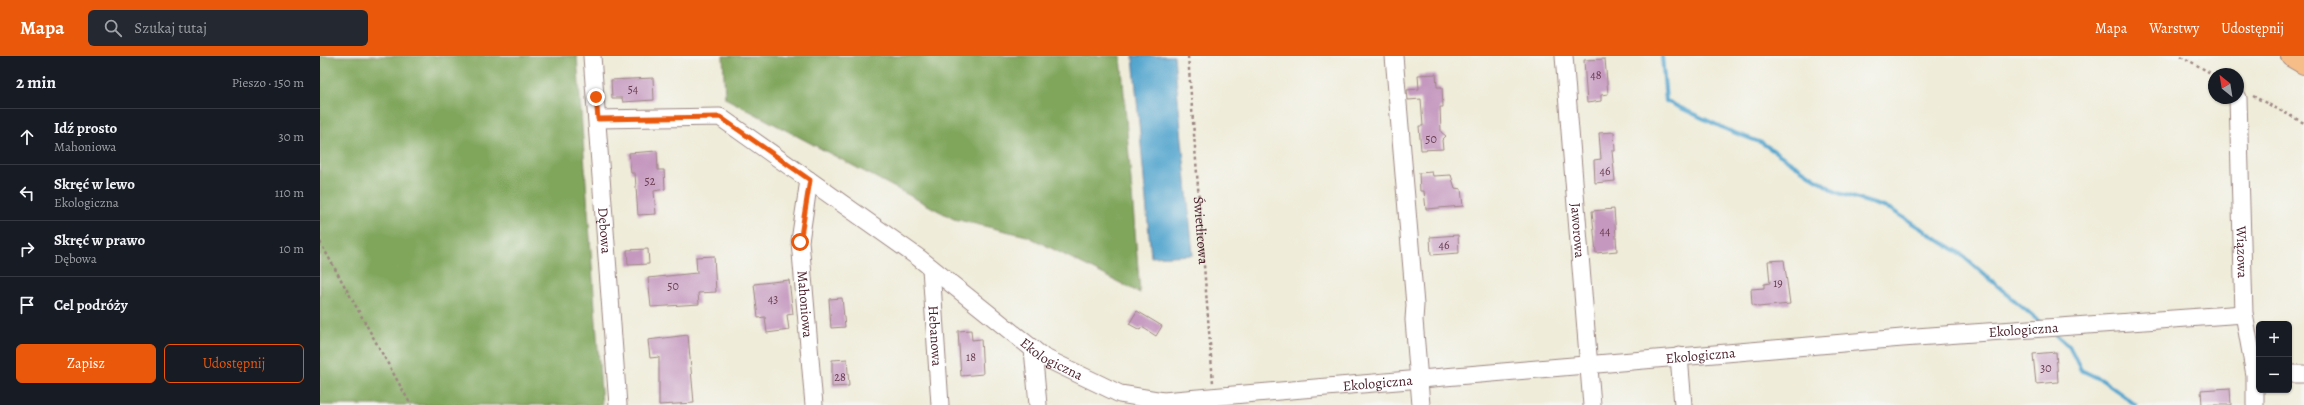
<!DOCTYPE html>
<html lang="pl">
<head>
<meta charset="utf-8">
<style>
  body { margin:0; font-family:Alegreya,serif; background:#242831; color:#f1f3f6 }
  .controls { position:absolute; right:12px; bottom:12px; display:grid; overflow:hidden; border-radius:6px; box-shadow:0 1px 3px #0004 }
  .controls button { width:36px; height:36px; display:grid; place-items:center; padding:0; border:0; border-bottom:1px solid #363941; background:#171b24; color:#f1f3f6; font:20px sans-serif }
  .compass { position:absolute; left:1888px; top:12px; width:36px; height:36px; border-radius:50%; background:#171b24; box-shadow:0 1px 3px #0004; rotate:330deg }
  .stop { position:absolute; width:12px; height:12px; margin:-9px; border:3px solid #ea580c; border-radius:50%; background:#fff }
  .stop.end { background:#ea580c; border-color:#fff; box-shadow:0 1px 4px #0008 }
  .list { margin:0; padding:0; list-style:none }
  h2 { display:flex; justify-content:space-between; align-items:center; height:52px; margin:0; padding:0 16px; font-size:17px }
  h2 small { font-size:13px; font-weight:400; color:#9ea1a6 }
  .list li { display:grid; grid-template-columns:26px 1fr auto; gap:12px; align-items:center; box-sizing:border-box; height:56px; padding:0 16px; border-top:1px solid #363941 }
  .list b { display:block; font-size:15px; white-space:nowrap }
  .list p { margin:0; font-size:13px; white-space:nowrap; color:#9ea1a6 }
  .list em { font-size:13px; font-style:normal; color:#9ea1a6 }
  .actions { display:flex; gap:8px; padding:12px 16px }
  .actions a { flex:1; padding:9px 0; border:1px solid #ea580c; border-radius:6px; text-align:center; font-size:14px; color:#ea580c }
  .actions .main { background:#ea580c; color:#fff }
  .icon { flex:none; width:22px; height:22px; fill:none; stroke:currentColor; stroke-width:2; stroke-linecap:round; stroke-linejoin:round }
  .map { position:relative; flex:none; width:1984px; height:349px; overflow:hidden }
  header { display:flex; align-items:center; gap:24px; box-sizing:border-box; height:56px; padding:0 20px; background:#ea580c; color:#fff }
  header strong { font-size:19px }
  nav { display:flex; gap:22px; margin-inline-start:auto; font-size:14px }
  .search { width:280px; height:36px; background:#242831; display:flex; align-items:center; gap:10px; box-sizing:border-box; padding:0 14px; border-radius:6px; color:#9ea1a6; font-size:15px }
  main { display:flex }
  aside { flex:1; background:#171b24 }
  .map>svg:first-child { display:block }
  .forest { fill:#80a65b; stroke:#656243 }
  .water { fill:#53a5ce; stroke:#4e627c }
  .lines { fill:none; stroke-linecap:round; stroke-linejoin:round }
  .stream { stroke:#53a5ce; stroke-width:4 }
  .building { fill:#c598bf }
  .street-casing { stroke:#9c8682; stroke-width:19 }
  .highway-casing { stroke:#9c8682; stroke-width:24 }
  .path { stroke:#9c8682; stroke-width:2.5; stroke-dasharray:3 3; stroke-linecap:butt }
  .street { stroke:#fff; stroke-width:17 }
  .highway { stroke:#f7bd88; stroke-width:22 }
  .route { stroke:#ea580c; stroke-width:5 }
  .labels { text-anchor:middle; stroke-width:4; stroke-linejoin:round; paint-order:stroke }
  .number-label { font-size:12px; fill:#693d50 }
  .street-label { font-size:14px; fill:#4a1f2b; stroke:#f6f6f2 }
</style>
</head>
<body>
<header>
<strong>Mapa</strong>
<div class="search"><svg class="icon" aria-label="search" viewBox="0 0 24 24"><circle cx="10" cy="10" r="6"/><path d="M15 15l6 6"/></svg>Szukaj tutaj</div>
<nav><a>Mapa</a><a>Warstwy</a><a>Udostępnij</a></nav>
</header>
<main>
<aside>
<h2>2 min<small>Pieszo · 150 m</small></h2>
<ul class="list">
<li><svg class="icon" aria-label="ahead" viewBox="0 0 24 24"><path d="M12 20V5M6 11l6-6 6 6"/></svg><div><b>Idź prosto</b><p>Mahoniowa</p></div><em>30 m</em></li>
<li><svg class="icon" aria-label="left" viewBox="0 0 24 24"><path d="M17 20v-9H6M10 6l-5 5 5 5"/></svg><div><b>Skręć w lewo</b><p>Ekologiczna</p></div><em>110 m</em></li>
<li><svg class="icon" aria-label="right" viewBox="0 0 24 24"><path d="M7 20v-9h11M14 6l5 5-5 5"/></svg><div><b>Skręć w prawo</b><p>Dębowa</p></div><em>10 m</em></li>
<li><svg class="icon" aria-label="arrive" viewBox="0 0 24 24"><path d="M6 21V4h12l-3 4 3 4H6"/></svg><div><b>Cel podróży</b></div></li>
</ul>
<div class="actions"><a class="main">Zapisz</a><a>Udostępnij</a></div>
</aside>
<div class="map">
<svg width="1984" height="349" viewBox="0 0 1984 349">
  <rect width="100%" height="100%" fill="#f6f6f2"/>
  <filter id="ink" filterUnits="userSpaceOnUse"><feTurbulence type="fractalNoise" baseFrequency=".025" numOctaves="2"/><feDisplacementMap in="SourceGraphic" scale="8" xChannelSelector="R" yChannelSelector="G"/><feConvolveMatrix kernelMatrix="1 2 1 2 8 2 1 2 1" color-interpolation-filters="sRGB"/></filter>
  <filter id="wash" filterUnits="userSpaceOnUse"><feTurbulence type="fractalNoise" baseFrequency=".012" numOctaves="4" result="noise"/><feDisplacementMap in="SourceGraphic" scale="16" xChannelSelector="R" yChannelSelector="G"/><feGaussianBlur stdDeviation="0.9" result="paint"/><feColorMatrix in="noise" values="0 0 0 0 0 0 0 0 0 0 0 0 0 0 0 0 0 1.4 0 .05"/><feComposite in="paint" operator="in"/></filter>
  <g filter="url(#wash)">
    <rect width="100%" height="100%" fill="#efecd9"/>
    <path class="forest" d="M0 0H257L282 349H0Z
      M403 0H801L820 237 707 180 634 163 405 42Z"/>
    <path class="water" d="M813 0H854L873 199 831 201Z"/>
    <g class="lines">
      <path class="stream" d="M1342 0 1346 45 1410 75 1442 87 1516 136 1570 153 1638 196 1721 267
        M1733 276 1749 290 1761 314 1782 324 1816 349"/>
    </g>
    <g id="blocks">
      <path class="building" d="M1285 3 1288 38 1281 39V45L1267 47 1264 4Z
        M1116 18 1117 31H1122L1123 51H1120L1121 76 1126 80 1122 84 1123 93 1101 94 1099 70H1103L1101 43 1088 44 1087 34 1099 33 1098 19Z
        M333 22 334 44 303 46 302 42H292L291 24Z
        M1294 76 1295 95H1292L1295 125 1275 127 1274 104 1281 103 1279 77Z
        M337 95 338 114H344L345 133 334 135 336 158 318 159 315 117H311L309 97Z
        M1112 116 1113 120 1131 119 1135 132 1141 133 1143 150 1106 153 1104 135H1100L1099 117Z
        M1294 153 1297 195 1276 197 1272 155Z
        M1138 179 1139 197 1111 199 1110 181Z
        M328 193 329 208 308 209 307 194Z
        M394 200 396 236 378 237 379 248 331 251 328 222 377 217 376 201Z
        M1464 204 1470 248 1438 251 1432 248 1431 233 1444 232V228L1450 227 1448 205Z
        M469 224 473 258 467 259 469 274 447 277 445 261 438 262 434 228Z
        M522 242 525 271 511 272 509 243Z
        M817 255 842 270 836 280 822 271 820 274 809 268Z
        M651 274 652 284 661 283 663 318 641 320 638 275Z
        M368 279 374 347 339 349V301L330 302 328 284Z
        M1736 296 1738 326 1716 328 1713 298Z
        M527 303 529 330 512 331V304Z
        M1910 332 1911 349H1882L1881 334Z"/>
    </g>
  </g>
  <g filter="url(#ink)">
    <use href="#blocks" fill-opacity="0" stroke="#9c8682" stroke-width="1"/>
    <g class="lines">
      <defs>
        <g id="street">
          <path id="s2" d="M272 0 298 349"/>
          <path d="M1074 0 1095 249 1094 264 1101 349"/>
          <path id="s3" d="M1244 0 1272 349"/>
          <path id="s4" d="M1918 42 1924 258 1935 319V349"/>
          <path id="s5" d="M278 63 400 61 599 202 723 301 800 338 843 345 1582 282 1924 258"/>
          <path id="s6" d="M489 124 480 185 494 349"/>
          <path id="s7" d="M611 212 620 349"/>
          <path d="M713 293 718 349"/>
          <path d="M1359 300 1363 349"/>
          <path d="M1969 318H1984"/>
        </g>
        <path id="highway" d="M1972 0 1984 7"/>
      </defs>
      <use href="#street" class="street-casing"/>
      <use href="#highway" class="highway-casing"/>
      <g class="path">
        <path id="s1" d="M868 0 893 327"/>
        <path d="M1861 0 1894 19"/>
        <path d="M1933 40 1984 67"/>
        <path d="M0 186 91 349"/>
      </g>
      <use href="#street" class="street"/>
      <use href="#highway" class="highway"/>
    </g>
  </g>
  <g class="lines" filter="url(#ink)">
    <path class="route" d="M276 41 278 63 400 61 490 124 480 186"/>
  </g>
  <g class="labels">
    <g class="number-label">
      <text x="1276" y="23">48</text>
      <text x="313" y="37">54</text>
      <text x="1111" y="87">50</text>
      <text x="1285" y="119">46</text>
      <text x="330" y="129">52</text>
      <text x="1285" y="179">44</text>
      <text x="1124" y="193">46</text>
      <text x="1458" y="231">19</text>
      <text x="353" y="234">50</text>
      <text x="453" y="247">43</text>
      <text x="651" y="305">18</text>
      <text x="1726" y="316">30</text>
      <text x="520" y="325">28</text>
    </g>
    <g class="street-label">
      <text dy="5" stroke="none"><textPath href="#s2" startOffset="175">Dębowa</textPath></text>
      <text dy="5" stroke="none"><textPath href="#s1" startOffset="175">Świetlicowa</textPath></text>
      <text dy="5" stroke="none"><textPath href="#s3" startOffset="175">Jaworowa</textPath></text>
      <text dy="5" stroke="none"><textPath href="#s4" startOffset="154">Wiązowa</textPath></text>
      <text dy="5" stroke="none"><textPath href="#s6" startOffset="125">Mahoniowa</textPath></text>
      <text dy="5" stroke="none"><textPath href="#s5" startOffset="1517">Ekologiczna</textPath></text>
      <text dy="5" stroke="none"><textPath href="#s7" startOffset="68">Hebanowa</textPath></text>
      <text dy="5" stroke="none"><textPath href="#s5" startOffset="1193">Ekologiczna</textPath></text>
      <text dy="5" stroke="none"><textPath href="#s5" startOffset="533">Ekologiczna</textPath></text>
      <text dy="5" stroke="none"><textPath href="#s5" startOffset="869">Ekologiczna</textPath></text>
    </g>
  </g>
</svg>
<div class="controls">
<button>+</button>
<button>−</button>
</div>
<svg class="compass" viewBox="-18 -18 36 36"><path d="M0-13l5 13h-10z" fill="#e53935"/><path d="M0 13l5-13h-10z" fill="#9ea1a6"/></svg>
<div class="stop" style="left:480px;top:186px"></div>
<div class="stop end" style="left:276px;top:41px"></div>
</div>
</main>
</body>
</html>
